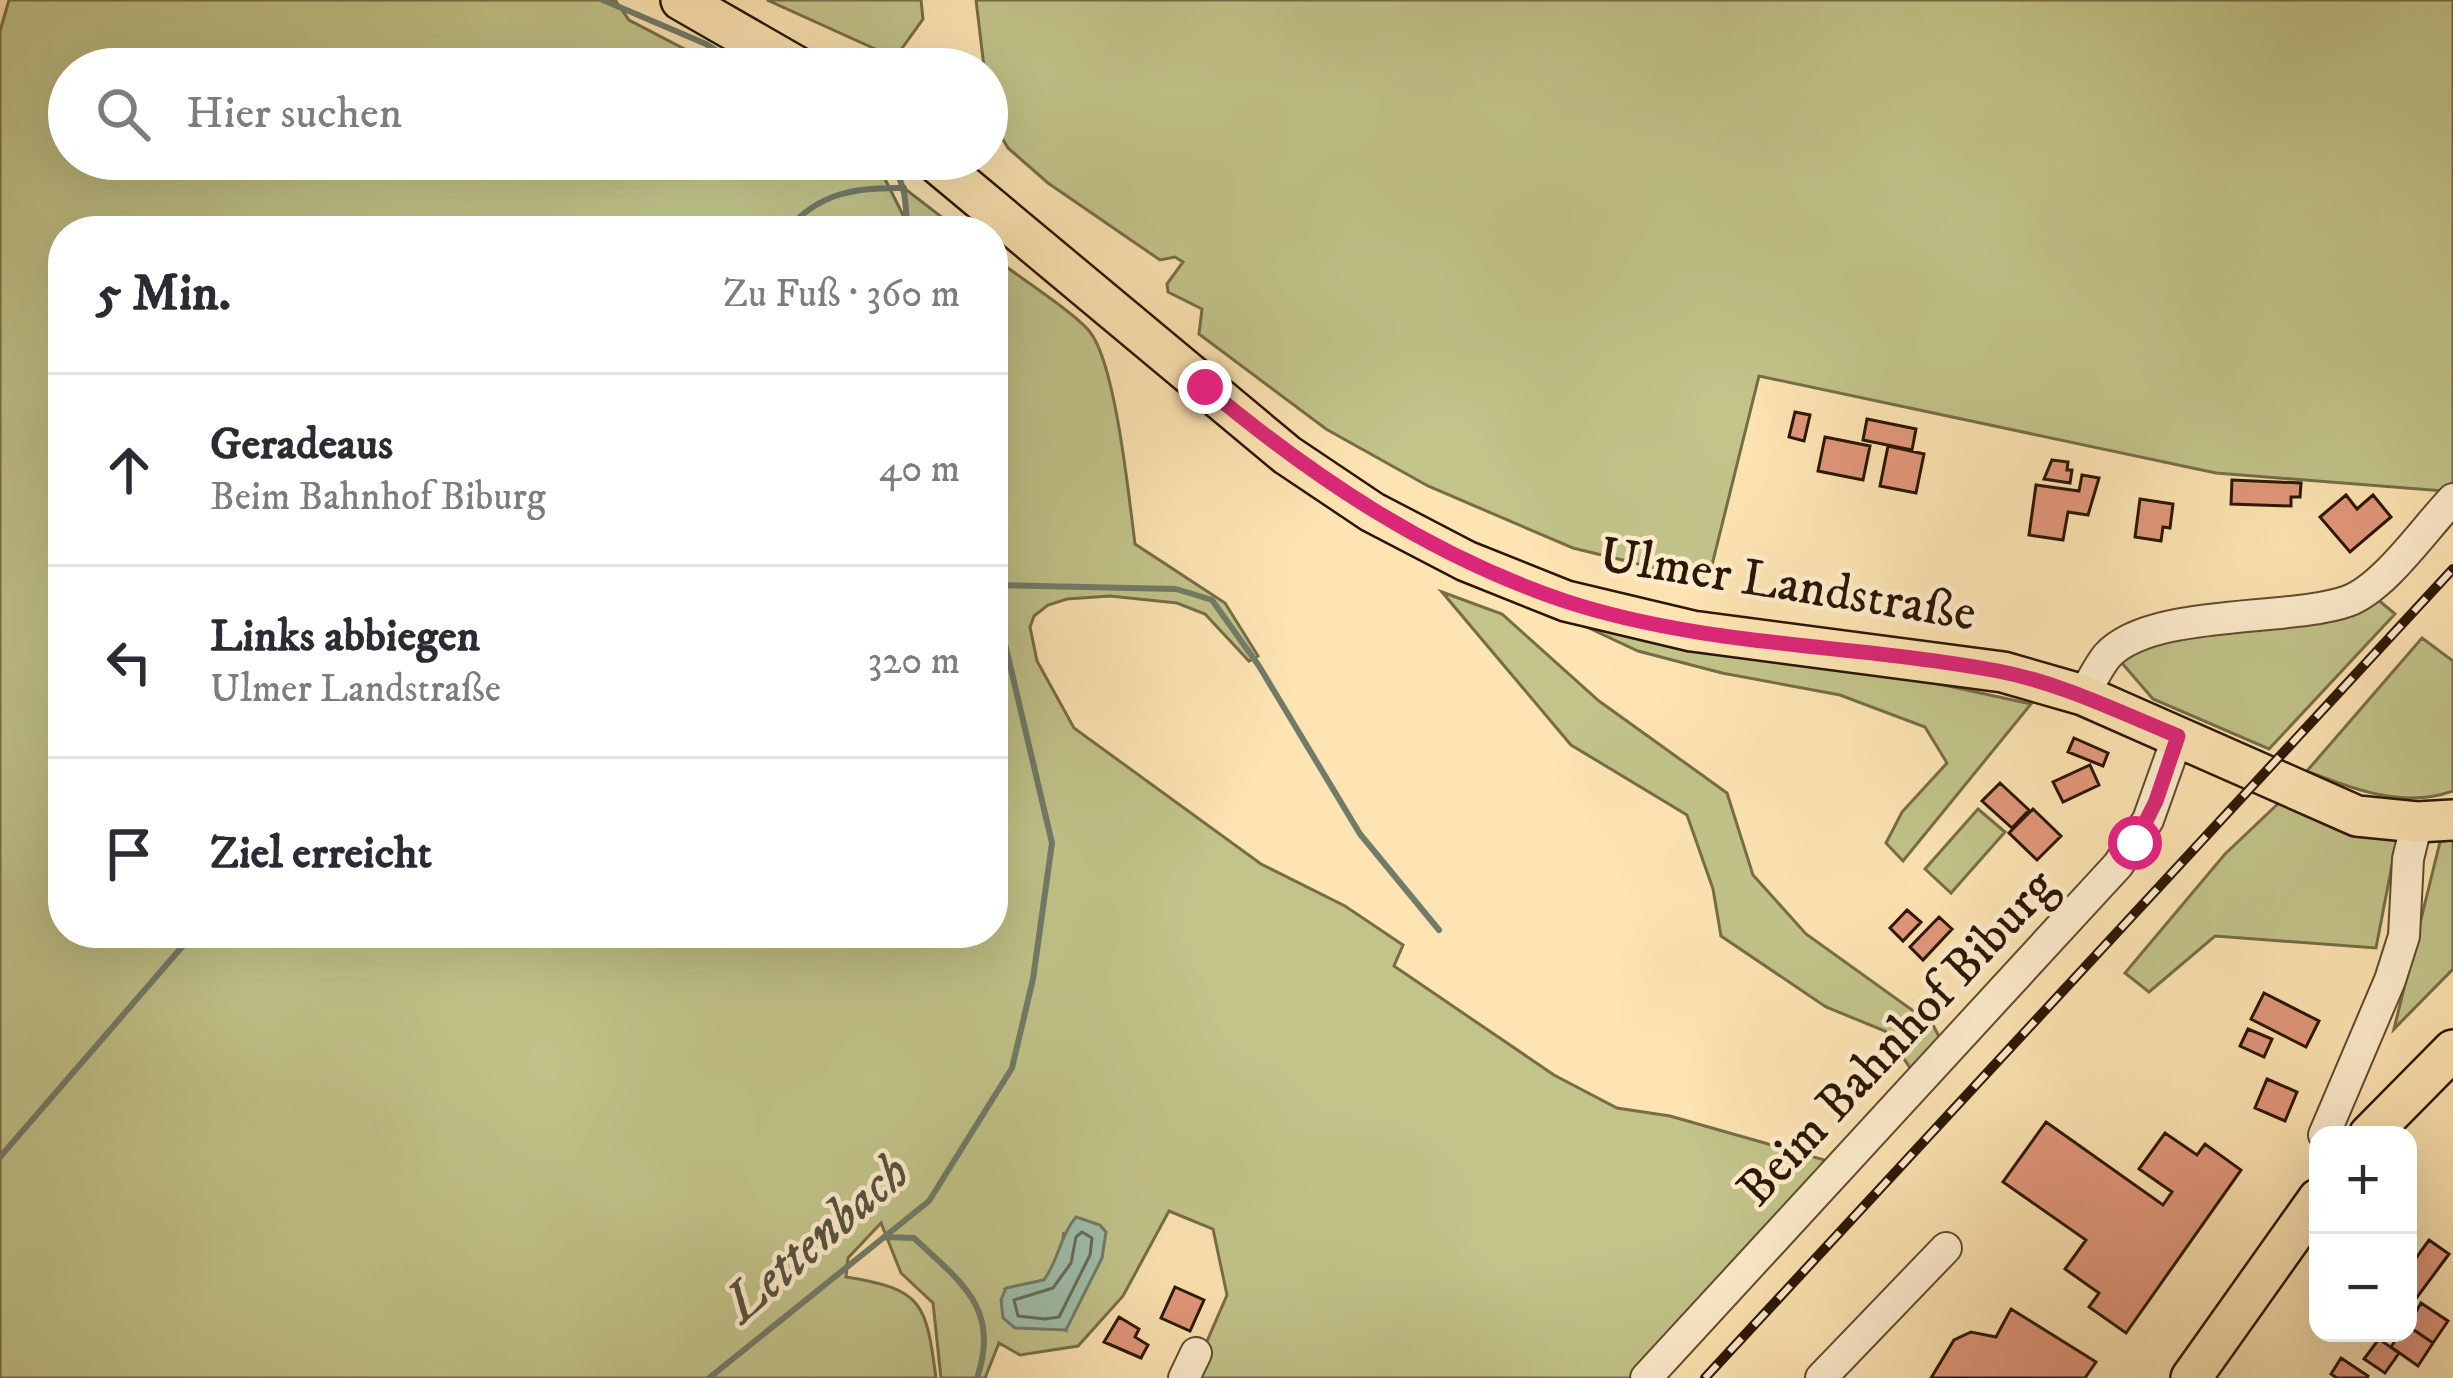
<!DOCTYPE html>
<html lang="de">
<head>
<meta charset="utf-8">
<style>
  body { margin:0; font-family:"IM FELL DW Pica",serif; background:#f2f2f3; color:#2b2b33 }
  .controls { position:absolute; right:36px; bottom:36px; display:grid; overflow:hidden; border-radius:24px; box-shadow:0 12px 48px #0002 }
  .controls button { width:108px; height:108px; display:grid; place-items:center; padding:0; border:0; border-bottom:3px solid #e1e1e2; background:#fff; color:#2b2b33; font:60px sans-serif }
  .stop { position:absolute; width:36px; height:36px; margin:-27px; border:9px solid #db2777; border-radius:50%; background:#fff }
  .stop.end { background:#db2777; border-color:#fff; box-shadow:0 3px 12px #0008 }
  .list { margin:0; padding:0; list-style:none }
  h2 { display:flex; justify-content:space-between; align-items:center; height:156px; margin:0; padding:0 48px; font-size:51px }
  h2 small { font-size:39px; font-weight:400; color:#7c7c81 }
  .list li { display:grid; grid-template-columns:78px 1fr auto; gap:36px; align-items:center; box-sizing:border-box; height:192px; padding:0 48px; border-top:3px solid #e1e1e2 }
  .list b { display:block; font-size:45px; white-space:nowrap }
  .list p { margin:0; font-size:39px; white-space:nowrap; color:#7c7c81 }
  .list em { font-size:39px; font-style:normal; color:#7c7c81 }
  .icon { flex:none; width:66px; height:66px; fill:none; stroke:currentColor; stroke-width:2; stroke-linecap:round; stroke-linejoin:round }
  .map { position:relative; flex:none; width:2453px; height:1378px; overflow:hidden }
  .search { position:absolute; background:#fff; box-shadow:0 12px 48px #0002; left:48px; top:48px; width:960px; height:132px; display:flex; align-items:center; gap:30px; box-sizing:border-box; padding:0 42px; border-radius:66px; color:#7c7c81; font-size:45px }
  .panel { position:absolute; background:#fff; box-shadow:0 12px 48px #0002; left:48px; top:216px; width:960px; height:732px; border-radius:48px }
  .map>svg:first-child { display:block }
  .green { fill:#c2c48a; stroke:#766d47; stroke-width:3; fill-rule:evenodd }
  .water { fill:#9fbfad; stroke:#717b69; stroke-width:3 }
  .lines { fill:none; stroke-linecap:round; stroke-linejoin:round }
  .shore { stroke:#656a58; stroke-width:3 }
  .stream { stroke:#717b69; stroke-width:6 }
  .building { fill:#e2977b; stroke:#2b1604; stroke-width:3 }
  .minor-casing { stroke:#604a30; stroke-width:34 }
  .major-casing { stroke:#2b1604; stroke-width:44 }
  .minor { stroke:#feedcd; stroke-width:30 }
  .major { stroke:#fde4b2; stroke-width:39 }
  .rail-casing { stroke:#2b1604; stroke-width:10 }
  .rail { stroke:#feedcd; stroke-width:6; stroke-dasharray:18; stroke-linecap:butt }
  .route { stroke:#db2777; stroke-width:15 }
  .labels { text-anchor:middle; stroke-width:9; stroke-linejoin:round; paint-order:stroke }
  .street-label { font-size:51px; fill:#2b1604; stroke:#feedcd }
  .water-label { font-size:54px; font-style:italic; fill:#54513f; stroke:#feedcd }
</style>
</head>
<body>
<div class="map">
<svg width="2453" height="1378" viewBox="0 0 2453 1378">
  <rect width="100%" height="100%" fill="#fde4b2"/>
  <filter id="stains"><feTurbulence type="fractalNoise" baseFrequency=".00167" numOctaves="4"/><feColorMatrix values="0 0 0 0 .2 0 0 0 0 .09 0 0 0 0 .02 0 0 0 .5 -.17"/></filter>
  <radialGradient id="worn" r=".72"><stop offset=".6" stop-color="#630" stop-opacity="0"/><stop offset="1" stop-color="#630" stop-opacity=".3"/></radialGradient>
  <path class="green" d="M9 0H615L629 20 723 69H69V159H866L880 169 905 219 904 188 960 231H63V933H993V257C1016 275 1074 312 1090 332 1116 365 1129 499 1135 544L1225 603 1258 656 1249 661 1205 614 1177 603 1110 596 1067 599 1048 605 1034 616 1030 627 1037 661 1074 728 1261 864 1345 906 1403 945 1394 966 1554 1075 1617 1108 1670 1116 1828 1161 1634 1378H1191L1227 1295 1213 1229 1169 1211 1123 1296 1078 1346 1020 1355 999 1343 985 1378H941L933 1303 901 1273 881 1223 848 1258 846 1277C924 1289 926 1304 936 1378H0V31ZM1064 1232 1066 1330 1006 1289 1044 1280 1060 1259Z
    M767 0H921L923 19 895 58Z
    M976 0H2453V485L2444 491 2216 473 1759 376 1708 581 1573 548 1428 486 1326 429 1199 334 1202 309 1168 292 1167 284 1183 262 1175 257 1160 260 1048 183 1008 148 990 117Z
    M1442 592 1502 614 1599 701 1727 793 1753 875 1806 934 1933 1025 1943 1044 1915 1075 1885 1031 1826 1007 1721 936 1713 889 1687 815 1571 745Z
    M2370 593 2395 614 2269 749 2153 699 2121 662 2145 643Z
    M1576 622 1907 677 2031 704 1903 861 1886 843 1902 812 1947 763 1925 727 1840 695 1722 673 1638 651Z
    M2422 638 2453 661V791C2404 809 2353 789 2307 771Z
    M2281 801 2397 839 2376 948 2215 936 2149 992 2125 973 2225 854Z
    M1978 809 2005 832 1951 893 1925 869Z
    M2453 839V969L2394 1029 2440 842Z"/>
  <path class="water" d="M1076 1217 1100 1225 1106 1232 1102 1258 1066 1330 1015 1328 1003 1318 1001 1300 1006 1288 1044 1280C1059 1259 1060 1236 1076 1217Z"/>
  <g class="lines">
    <path class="shore" d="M1082 1232 1092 1238 1090 1255 1059 1317 1045 1319 1018 1316 1014 1300 1053 1288 1071 1263 1076 1237Z"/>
    <path class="stream" d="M603 0 706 44 746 69
      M884 159C907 177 906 204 907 231
      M786 231C819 192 857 187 904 188
      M993 585 1176 589 1212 600 1259 666 1360 834 1439 930
      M0 1157 194 933
      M884 1237 914 1238C961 1282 1001 1309 977 1378
      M709 1378 929 1201 1012 1068 1033 979 1052 843 993 593"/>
  </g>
  <path class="building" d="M1795 412 1810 415 1804 441 1789 437Z
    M1867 419 1916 429 1912 450 1863 440Z
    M1825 437 1870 446 1863 480 1818 471Z
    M1888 446 1924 454 1916 493 1880 486Z
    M2052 460 2068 462 2067 470H2072L2070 483 2044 479Z
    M2082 475 2099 478 2088 515 2068 512 2063 540 2029 535 2036 485 2079 491Z
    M2232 480 2301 483 2300 497H2291V506L2231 504Z
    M2346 495 2357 509 2373 495 2391 517 2350 552 2320 517Z
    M2140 499 2173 504 2170 528 2163 527 2161 541 2135 537Z
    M2074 738 2108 753 2103 766 2068 752Z
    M2090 765 2099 785 2063 802 2053 782Z
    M2000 783 2029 810 2012 828 1982 801Z
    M2033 809 2061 836 2037 860 2009 833Z
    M1907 910 1921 922 1903 941 1890 928Z
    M1939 917 1952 929 1923 960 1910 947Z
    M2264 993 2319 1021 2306 1047 2251 1019Z
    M2248 1029 2272 1039 2264 1057 2240 1046Z
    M2267 1079 2297 1092 2285 1121 2255 1108Z
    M2046 1122 2163 1205 2172 1192 2139 1169 2165 1133 2197 1155 2205 1144 2241 1170 2126 1333 2089 1307 2099 1293 2065 1269 2086 1240 2003 1182Z
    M2429 1240 2449 1254 2412 1304 2408 1300V1269Z
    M1175 1287 1204 1300 1190 1331 1161 1318Z
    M2421 1303 2448 1321 2433 1343 2408 1326Z
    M2011 1309 2096 1362 2085 1378H1931L1954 1340 1971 1332 1996 1337Z
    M1119 1317 1139 1329 1135 1337 1148 1345 1141 1358 1104 1342Z
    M2408 1326 2433 1343 2418 1366 2391 1347 2400 1333H2408Z
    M2379 1339 2399 1353 2385 1373 2364 1359Z
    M2341 1358 2368 1376 2367 1378H2337L2331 1374Z"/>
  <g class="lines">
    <defs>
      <path id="minor" d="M2083 695C2091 683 2098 667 2107 656 2150 608 2290 622 2348 601 2385 587 2424 529 2453 499
        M2324 1135 2390 980 2404 936 2408 859 2417 822
        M1184 1378 1196 1353
        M1646 1378 2118 865 2148 820 2178 736
        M1821 1378 1946 1248"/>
      <path id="major" d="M681 0 801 69
        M932 159 1287 455 1372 512 1466 561 1566 601 1692 631 2003 672 2083 695 2357 816 2417 822 2453 820
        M2369 1135 2453 1050
        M2191 1378 2318 1199"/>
    </defs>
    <use href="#minor" class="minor-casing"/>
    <use href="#major" class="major-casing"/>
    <use href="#minor" class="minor"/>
    <use href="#major" class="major"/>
    <defs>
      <path id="rail" d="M1705 1378 2453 569"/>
    </defs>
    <use href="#rail" class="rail-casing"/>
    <use href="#rail" class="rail"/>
  </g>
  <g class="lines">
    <path class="route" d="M1205 387C1314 478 1429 555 1565 601 1705 647 1854 644 1998 671 2061 683 2119 712 2178 736L2156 801 2135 843"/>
  </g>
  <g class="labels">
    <g class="street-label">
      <text transform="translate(1788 582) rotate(9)" y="18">Ulmer Landstraße</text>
      <text transform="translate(1895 1036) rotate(-47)" y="18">Beim Bahnhof Biburg</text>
    </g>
    <g class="water-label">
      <text transform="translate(815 1236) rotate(-41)" y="19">Lettenbach</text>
    </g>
  </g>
  <rect width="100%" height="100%" filter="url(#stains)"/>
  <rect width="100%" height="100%" fill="url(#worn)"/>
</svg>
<div class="controls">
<button>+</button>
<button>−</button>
</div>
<div class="stop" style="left:2135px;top:843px"></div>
<div class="stop end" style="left:1205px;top:387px"></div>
<div class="search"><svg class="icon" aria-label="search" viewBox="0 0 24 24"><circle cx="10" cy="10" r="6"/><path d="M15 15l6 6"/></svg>Hier suchen</div>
<section class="panel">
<h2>5 Min.<small>Zu Fuß · 360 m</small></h2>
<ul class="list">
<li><svg class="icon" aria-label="ahead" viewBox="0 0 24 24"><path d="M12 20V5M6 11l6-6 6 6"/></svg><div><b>Geradeaus</b><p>Beim Bahnhof Biburg</p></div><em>40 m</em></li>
<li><svg class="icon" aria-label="left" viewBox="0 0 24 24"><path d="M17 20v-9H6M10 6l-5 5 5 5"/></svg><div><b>Links abbiegen</b><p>Ulmer Landstraße</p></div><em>320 m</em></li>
<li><svg class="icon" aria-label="arrive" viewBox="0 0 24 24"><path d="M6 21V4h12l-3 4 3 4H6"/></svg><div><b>Ziel erreicht</b></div></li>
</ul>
</section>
</div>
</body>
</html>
